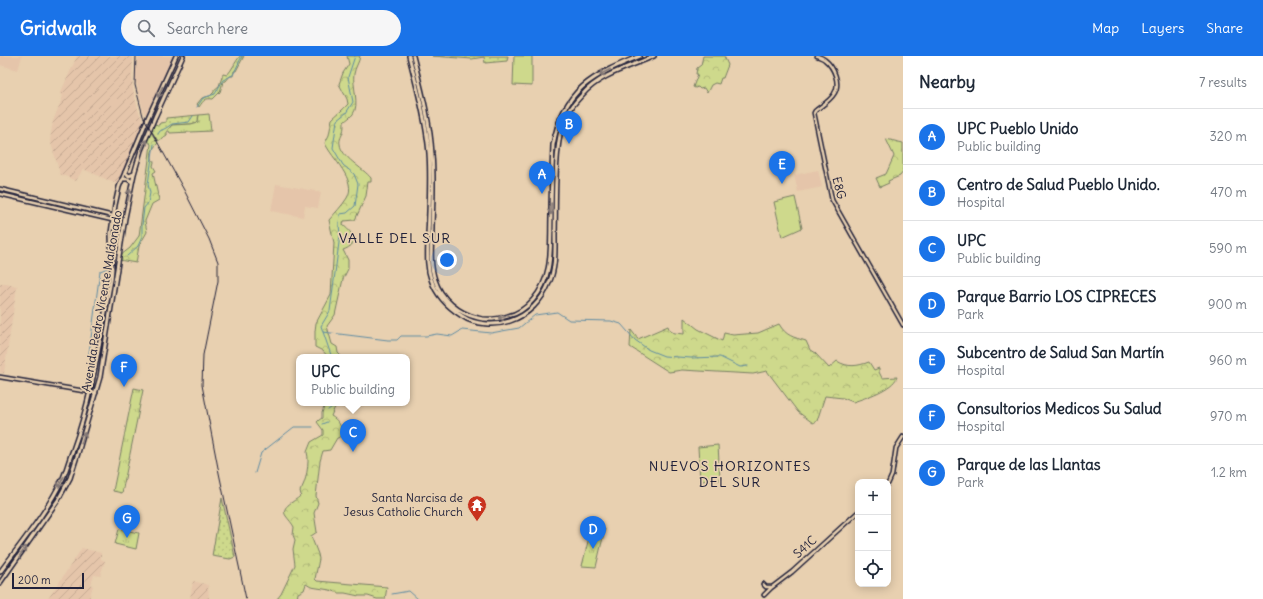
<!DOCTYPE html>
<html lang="en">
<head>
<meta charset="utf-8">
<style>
  body { margin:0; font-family:Delius,sans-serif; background:#f6f6f7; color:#1f2937 }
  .controls { position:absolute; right:12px; bottom:12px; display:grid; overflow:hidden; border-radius:8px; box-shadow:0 2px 10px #0003 }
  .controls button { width:36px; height:36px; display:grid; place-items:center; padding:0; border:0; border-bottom:1px solid #e0e1e3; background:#fff; color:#1f2937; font:20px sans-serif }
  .scale { position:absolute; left:12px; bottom:10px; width:72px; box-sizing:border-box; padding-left:4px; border:2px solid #22223b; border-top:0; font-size:11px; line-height:14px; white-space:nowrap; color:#22223b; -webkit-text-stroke:3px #e8d0b0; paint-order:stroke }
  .you { position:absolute; left:447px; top:204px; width:14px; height:14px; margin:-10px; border:3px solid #fff; border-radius:50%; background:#1a73e8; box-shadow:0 0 0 6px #1a73e833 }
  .badge { display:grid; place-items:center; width:26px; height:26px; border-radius:50%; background:#1a73e8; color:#fff; font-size:13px; font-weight:700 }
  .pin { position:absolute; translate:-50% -33px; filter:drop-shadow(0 1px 2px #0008) }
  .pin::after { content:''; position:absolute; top:21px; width:14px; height:12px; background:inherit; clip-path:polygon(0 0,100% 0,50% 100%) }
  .popup { position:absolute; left:296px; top:298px; width:114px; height:52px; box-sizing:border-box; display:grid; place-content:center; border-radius:8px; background:#fff; filter:drop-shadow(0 1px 3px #0005); font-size:13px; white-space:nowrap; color:#747a83 }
  .popup b { font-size:15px; color:#1f2937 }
  .popup::after { content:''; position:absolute; left:50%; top:100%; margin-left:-8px; border:8px solid transparent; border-top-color:#fff }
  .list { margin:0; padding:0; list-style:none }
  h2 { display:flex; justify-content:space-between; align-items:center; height:52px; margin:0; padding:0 16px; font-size:17px }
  h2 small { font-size:13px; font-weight:400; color:#747a83 }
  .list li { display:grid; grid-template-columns:26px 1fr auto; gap:12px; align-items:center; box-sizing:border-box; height:56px; padding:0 16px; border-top:1px solid #e0e1e3 }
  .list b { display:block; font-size:15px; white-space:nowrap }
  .list p { margin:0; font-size:13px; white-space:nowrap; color:#747a83 }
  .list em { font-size:13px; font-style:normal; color:#747a83 }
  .icon { flex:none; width:22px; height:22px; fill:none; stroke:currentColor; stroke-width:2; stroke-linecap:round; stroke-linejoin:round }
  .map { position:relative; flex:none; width:903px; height:543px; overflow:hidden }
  header { display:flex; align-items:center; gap:24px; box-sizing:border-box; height:56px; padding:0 20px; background:#1a73e8; color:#fff }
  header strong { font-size:19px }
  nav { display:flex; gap:22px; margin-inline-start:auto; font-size:14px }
  .search { width:280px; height:36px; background:#f6f6f7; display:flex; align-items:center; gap:10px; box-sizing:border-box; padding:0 14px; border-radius:22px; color:#747a83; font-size:15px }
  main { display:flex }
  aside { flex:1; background:#fff }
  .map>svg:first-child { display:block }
  .built { fill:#e5c5aa }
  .industrial { fill:url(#industrial-furrows) }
  .grass { fill:url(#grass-dots); stroke:#787e64 }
  .forest { fill:url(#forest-crowns); stroke:#787e64 }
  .park { fill:url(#park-tufts); stroke:#787e64 }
  .garden { fill:#ced98c; stroke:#787e64 }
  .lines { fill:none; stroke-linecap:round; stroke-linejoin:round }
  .stream { stroke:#5f8ba3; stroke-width:1 }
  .tertiary-casing { stroke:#22223b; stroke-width:5.5 }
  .secondary-casing { stroke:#22223b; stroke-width:5.5 }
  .primary-casing { stroke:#22223b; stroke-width:6 }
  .tertiary { stroke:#e8d0b0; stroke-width:2.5 }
  .secondary { stroke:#e8d0b0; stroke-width:2.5 }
  .primary { stroke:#e8d0b0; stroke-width:3 }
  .rail { stroke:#22223b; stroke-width:1 }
  .oneway { stroke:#857976 }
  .labels { text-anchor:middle; stroke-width:3.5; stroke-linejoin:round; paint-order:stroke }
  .street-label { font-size:12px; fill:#22223b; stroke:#e8d0b0 }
  .poi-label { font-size:12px; fill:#22223b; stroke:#e8d0b0; text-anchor:end }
  .quarter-label { font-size:14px; letter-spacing:1px; fill:#22223b; stroke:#e8d0b0 }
</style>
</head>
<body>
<header>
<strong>Gridwalk</strong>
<div class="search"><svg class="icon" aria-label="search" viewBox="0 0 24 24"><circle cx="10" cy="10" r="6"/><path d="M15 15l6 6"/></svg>Search here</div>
<nav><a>Map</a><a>Layers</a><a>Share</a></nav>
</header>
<main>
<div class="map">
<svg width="903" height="543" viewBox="0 0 903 543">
  <defs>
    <pattern id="industrial-furrows" width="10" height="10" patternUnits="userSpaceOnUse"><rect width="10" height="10" fill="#e5c5aa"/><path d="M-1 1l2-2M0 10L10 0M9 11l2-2" fill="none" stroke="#c4a993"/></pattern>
    <pattern id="grass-dots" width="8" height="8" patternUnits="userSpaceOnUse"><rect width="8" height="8" fill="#ced98c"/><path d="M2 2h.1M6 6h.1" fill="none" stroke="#b1ba7a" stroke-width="1.8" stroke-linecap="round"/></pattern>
    <pattern id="forest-crowns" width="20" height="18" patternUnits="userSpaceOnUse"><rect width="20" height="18" fill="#ced98c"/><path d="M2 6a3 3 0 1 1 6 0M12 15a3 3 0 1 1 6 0" fill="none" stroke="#b1ba7a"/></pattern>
    <pattern id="park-tufts" width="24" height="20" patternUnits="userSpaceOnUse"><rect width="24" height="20" fill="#ced98c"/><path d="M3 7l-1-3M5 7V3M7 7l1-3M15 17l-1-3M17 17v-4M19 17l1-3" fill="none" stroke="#b1ba7a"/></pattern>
  </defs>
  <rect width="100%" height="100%" fill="#e8d0b0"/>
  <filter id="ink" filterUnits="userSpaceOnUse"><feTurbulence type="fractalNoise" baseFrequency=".025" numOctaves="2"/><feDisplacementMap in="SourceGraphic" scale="8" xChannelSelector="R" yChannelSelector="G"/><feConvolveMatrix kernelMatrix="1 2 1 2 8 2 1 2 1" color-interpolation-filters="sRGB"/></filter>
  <g filter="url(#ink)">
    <path class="built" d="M0 0H22L18 14 0 9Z
      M138 0H173L147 60 144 57 139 39 135 20Z
      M818 114 822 131 798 136 794 119Z
      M276 128 321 136 318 152 305 150 303 161 271 155Z"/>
    <path class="industrial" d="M77 0H133L132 20 133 34 138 54 144 67 119 129 83 113 76 125 60 118 50 84 53 65 63 40 60 38Z
      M0 227 17 230 4 317H0Z
      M82 492 101 497V503L105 505 100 520 94 519 91 529 93 530 89 543H48Z
      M193 525 208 529 209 543H190Z"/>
    <path class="grass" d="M240 0H244L236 15H234L233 20H230L226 25 223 26 220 36 213 43C205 42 204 44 199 51L197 48 202 42 210 40 214 36V34L219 30 223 18 227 19C232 14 235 6 240 0Z
      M432 0H508L507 5 485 7 484 1 472 3Z
      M199 59 198 66 191 68 172 69 167 75V79L158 85 151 74 154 68 159 69 160 67 166 66V62Z
      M222 442 235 501 230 503 212 500Z"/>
    <path class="forest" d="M347 0H360C359 7 355 11 354 18 352 29 360 49 353 58 351 61 347 63 344 66 344 69 344 73 343 76 342 80 339 83 340 88 341 101 363 112 371 122V126H368L366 140 355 164 344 165 343 169C354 178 360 188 343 194L348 204V213L343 223 335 259 327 270 332 288 337 291 338 297 342 301H328L323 295 315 291V275L316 267 331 239 334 187 329 164C335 157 342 150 347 142 358 124 331 102 325 87L329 79 332 63C337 58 343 54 348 48L347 43 339 28 343 17 349 8Z
      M703 0H724L728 9 723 22H721L719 28 715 27 711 29 707 37 704 32 700 33 698 31 695 32 693 31 698 18H696L697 12 701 9Z
      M150 75 158 87C152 93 149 99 154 106L153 110 156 115 153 117 159 144 152 148 145 165 147 176 139 190 136 207 119 204 121 199 130 192 139 180 151 88 147 85Z
      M886 83 903 87V116L900 120 888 125 889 127 880 131 876 122 886 118 894 100Z
      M684 262 698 273 722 285 724 277 733 279 758 277 779 268C786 280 793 281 806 285L810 294 815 297 829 312 837 305C848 312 858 310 869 306L874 314 879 312V316L882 322 897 321C893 333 865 342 853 346L843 342 825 340 817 365 813 367 798 356 767 315 753 318 682 314 669 316 630 291 631 274 638 283 668 270C670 278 676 277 684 278Z
      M331 347H341L335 351 331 360C338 364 341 369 343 378L338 382H337L330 394 323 395 320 405 316 440 318 447 314 457 317 476 311 480 318 498 319 503 315 523 317 525 387 531 385 543H377L368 540H359L345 537H339L330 534 311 531 306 528 304 534 298 537 297 543H277L281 538 295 509 293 493 295 484 293 479 294 471C292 467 289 464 286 460 279 450 297 445 301 439L300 435C306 427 310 406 307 396L311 386 323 379V374L317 366 319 364 322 362V357L324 351Z"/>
    <path class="park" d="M209 58 211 75 170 77 169 75H167L172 69 191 68 198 66 199 59Z
      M134 332 143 334 122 437 113 435Z
      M119 473 139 477 136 493 115 488Z
      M591 473H605L596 511 582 510Z"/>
    <path class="garden" d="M514 0H532V30L513 29Z
      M795 141 802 172 782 181 774 146Z
      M718 389 720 424 700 425 698 391Z"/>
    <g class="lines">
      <path class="stream" d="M197 51 203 42 215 38 223 24 233 19 242 0
        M158 78 160 75 166 72 172 68 189 66 193 60
        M127 200 138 190 142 181V169L144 152 148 147 150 137 148 128 154 88
        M323 276 388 284H397L401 280H426L437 278 452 280 462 274 491 277 519 272 535 259 557 256 569 264 611 265 621 268 635 284 649 294 664 300 691 302 720 301 740 311 748 310
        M334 301 331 299 321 270 330 255 340 179 339 168 340 158 347 157 355 150 358 128 354 118 343 109 333 92 337 64 346 57 353 46 348 21 355 0
        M87 326 90 307 89 297 100 215 108 212
        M328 354 338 347
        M322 368 327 366
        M255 417 261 397 294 371H313
        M392 538 409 535 418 543"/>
      <defs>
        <path id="tertiary" d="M817 0C820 1 823 2 825 4 834 11 841 28 834 38 830 45 821 50 815 55L814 57 832 144 903 269
          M888 428 892 419 896 392 903 381
          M763 528 766 531H771
          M764 539 771 532 792 516 858 456"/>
        <path id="secondary" d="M0 133 113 160
          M0 138 112 164
          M0 321 96 337"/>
        <path id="primary" d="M409 0C417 32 426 64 429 97 431 125 429 153 428 180 428 194 426 209 431 223 436 239 448 251 462 260 475 269 495 270 510 265 528 259 542 245 549 227 556 212 555 195 555 178 556 147 554 110 560 79 563 64 571 50 582 39 600 18 630 11 654 0
          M413 0C421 32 430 65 432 98 434 121 433 146 432 170 432 188 429 207 435 224 441 243 459 258 478 262 488 265 498 263 508 260 518 258 526 252 533 244 554 220 550 190 551 161 551 137 552 113 553 89 563 33 593 19 640 0
          M125 116 129 120 134 118
          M122 123H128L132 126
          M0 516C22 486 47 456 63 422 67 413 69 403 73 394 93 339 100 281 111 224L112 213 111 177 115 149 119 131 146 66 176 0
          M0 527 58 444 70 422 78 397 100 321 125 162 134 118 141 94 155 61 183 0"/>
      </defs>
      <use href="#tertiary" class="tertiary-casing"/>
      <use href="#secondary" class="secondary-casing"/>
      <use href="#primary" class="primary-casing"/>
      <use href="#tertiary" class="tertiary"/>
      <use href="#secondary" class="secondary"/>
      <use href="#primary" class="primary"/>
      <path class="rail" d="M136 0 135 29 143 60 184 134 209 183 218 206V225L203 299 202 329 219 417 246 543"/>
    </g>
    <defs><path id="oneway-shaft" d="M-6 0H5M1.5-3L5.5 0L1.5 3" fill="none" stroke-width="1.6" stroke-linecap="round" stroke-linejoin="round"/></defs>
    <g class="oneway">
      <use href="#oneway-shaft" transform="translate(605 16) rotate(153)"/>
      <use href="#oneway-shaft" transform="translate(160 36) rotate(115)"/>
      <use href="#oneway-shaft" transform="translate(144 89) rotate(-68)"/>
      <use href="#oneway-shaft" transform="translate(129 139) rotate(-79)"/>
      <use href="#oneway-shaft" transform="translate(551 153) rotate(92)"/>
      <use href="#oneway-shaft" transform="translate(504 261) rotate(166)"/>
      <use href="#oneway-shaft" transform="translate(83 382) rotate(-73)"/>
      <use href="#oneway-shaft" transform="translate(61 426) rotate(116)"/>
      <use href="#oneway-shaft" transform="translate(23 495) rotate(-55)"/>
    </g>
  </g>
  <defs>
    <symbol id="temple-pin" viewBox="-11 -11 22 30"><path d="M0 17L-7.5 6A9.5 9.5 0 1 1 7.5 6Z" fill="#c8321e" stroke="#e8d0b0"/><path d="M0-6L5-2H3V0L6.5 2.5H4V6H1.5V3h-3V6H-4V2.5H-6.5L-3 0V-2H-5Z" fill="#fff"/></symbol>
  </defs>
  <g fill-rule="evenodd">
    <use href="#temple-pin" x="466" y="438" width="22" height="30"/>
  </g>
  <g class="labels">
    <g class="street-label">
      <text transform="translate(839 132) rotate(75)" y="4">E8G</text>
      <text transform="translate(102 245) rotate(-80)" y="4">Avenida Pedro Vicente Maldonado</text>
      <text transform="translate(805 491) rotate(-42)" y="4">S41C</text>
    </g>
    <g class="poi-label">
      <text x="463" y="446">Santa Narcisa de<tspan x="463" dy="14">Jesus Catholic Church</tspan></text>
    </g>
    <g class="quarter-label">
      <text x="395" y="187">VALLE DEL SUR</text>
      <text x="730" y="415">NUEVOS HORIZONTES<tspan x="730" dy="16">DEL SUR</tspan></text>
    </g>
  </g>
</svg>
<div class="controls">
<button>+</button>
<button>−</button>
<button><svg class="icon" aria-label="locate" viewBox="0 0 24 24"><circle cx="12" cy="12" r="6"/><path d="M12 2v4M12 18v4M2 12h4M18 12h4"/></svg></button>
</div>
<div class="scale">200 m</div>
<div class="you"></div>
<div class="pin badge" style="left:542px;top:138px">A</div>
<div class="pin badge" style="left:569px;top:88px">B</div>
<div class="pin badge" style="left:353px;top:396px">C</div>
<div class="popup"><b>UPC</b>Public building</div>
<div class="pin badge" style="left:593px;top:493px">D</div>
<div class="pin badge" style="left:782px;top:128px">E</div>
<div class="pin badge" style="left:124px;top:331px">F</div>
<div class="pin badge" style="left:127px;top:482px">G</div>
</div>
<aside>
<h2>Nearby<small>7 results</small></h2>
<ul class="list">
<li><span class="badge">A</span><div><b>UPC Pueblo Unido</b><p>Public building</p></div><em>320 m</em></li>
<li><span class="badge">B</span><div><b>Centro de Salud Pueblo Unido.</b><p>Hospital</p></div><em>470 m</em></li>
<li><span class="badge">C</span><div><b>UPC</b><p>Public building</p></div><em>590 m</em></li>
<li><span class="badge">D</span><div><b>Parque Barrio LOS CIPRECES</b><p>Park</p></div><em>900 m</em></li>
<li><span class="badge">E</span><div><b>Subcentro de Salud San Martín</b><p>Hospital</p></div><em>960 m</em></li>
<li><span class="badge">F</span><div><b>Consultorios Medicos Su Salud</b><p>Hospital</p></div><em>970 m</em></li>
<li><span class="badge">G</span><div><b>Parque de las Llantas</b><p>Park</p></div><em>1.2 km</em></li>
</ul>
</aside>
</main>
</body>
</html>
